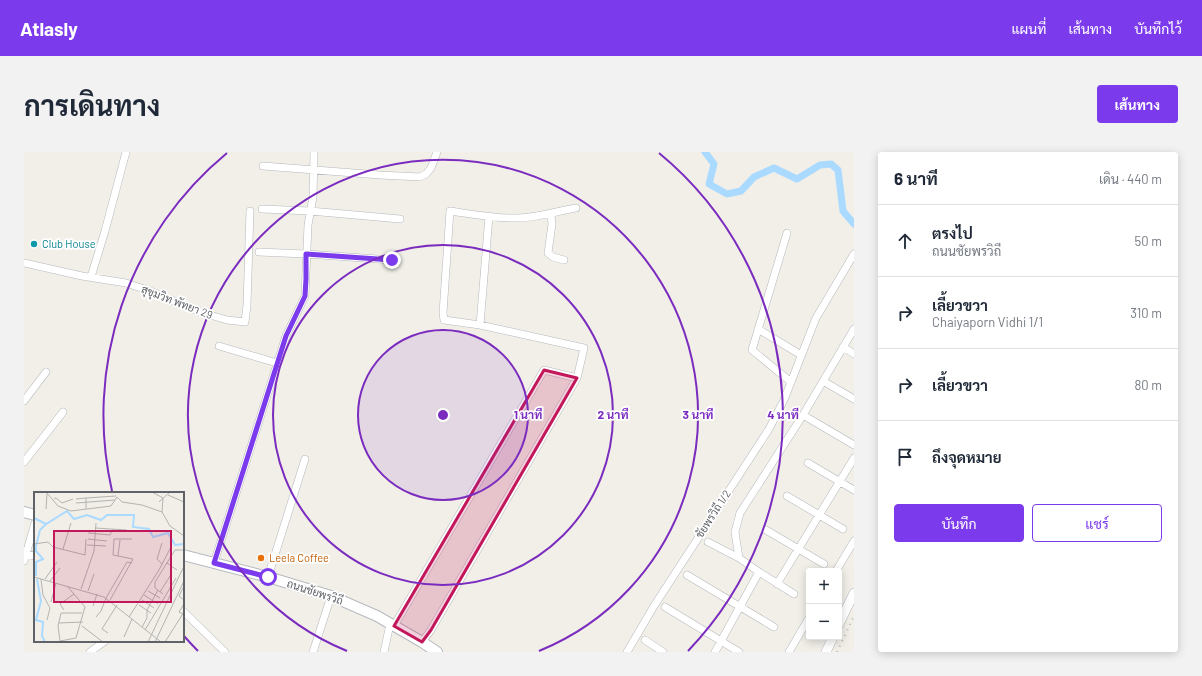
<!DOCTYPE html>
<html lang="th">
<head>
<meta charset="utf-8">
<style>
  body { margin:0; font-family:Barlow,Sarabun,sans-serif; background:#f2f2f3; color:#1f2937 }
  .controls { position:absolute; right:12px; bottom:12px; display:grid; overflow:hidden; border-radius:4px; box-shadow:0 2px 10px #0003 }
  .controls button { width:36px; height:36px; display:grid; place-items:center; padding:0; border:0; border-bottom:1px solid #e0e1e3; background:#fff; color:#1f2937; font:20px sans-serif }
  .stop { position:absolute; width:12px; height:12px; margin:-9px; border:3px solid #7c3aed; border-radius:50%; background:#fff }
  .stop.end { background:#7c3aed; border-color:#fff; box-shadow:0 1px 4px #0008 }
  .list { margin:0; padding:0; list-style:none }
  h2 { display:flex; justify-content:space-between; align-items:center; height:52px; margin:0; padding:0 16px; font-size:17px }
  h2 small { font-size:13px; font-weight:400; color:#747a83 }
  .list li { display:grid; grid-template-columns:26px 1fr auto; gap:12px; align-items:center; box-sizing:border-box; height:72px; padding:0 16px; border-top:1px solid #e0e1e3 }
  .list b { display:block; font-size:15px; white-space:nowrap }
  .list p { margin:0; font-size:13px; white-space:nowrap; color:#747a83 }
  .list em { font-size:13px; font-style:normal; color:#747a83 }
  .actions { display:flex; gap:8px; padding:12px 16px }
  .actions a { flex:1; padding:9px 0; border:1px solid #7c3aed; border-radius:4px; text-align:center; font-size:14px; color:#7c3aed }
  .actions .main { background:#7c3aed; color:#fff }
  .icon { flex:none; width:22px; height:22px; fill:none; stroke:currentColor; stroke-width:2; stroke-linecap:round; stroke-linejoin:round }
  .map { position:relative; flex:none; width:830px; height:500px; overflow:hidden; border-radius:4px }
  header { display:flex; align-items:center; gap:24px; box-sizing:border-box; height:56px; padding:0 20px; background:#7c3aed; color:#fff }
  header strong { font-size:19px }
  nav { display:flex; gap:22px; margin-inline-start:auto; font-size:14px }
  .intro { display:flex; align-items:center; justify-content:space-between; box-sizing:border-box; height:96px; padding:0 24px }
  h1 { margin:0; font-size:28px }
  .button { padding:10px 18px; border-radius:4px; background:#7c3aed; color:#fff; font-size:14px; font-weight:700 }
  main { display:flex; gap:24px; padding:0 24px }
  aside { flex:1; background:#fff; border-radius:4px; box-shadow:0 2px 10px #0003 }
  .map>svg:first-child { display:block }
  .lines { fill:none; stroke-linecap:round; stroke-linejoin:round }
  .canal { stroke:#aadaff; stroke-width:7 }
  .minor-casing { stroke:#b5b8bc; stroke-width:8 }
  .tertiary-casing { stroke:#b5b8bc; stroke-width:10 }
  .secondary-casing { stroke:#b6babf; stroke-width:12 }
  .minor { stroke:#fff; stroke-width:7 }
  .tertiary { stroke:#fff; stroke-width:9 }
  .secondary { stroke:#fff; stroke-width:10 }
  .rail { stroke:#b6b7b8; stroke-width:2; stroke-dasharray:1 5; stroke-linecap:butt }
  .route { stroke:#7c3aed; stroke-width:5 }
  .marked { fill:#c2185b; fill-opacity:0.2; stroke:#c2185b; stroke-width:3; stroke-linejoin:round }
  .ring { fill:none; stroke:#7b2cbf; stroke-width:2 }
  .culture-dot { fill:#0f9aa8; stroke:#fff; stroke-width:1.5 }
  .food-dot { fill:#e8710a; stroke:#fff; stroke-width:1.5 }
  .labels { text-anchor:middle; stroke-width:3.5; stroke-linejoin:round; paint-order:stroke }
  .culture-label { font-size:11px; fill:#0d838f; stroke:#fff; text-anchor:start }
  .street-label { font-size:11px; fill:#5f6368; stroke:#fff }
  .food-label { font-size:11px; fill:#c56008; stroke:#fff; text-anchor:start }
  .inset-river { fill:none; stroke:#aadaff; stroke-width:2 }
  .inset-road { fill:none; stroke:#b3b3b1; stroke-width:1 }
  .view { fill:#c2185b; fill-opacity:0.15; stroke:#c2185b; stroke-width:2 }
  .inset-edge { fill:none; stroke:#5f6368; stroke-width:2 }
  .centre { fill:#7b2cbf; stroke:#fff; stroke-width:2 }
  .ring-label { font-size:12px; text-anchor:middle; font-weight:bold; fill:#7b2cbf; stroke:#fff; stroke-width:3.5; stroke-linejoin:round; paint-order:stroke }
</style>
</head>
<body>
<header>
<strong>Atlasly</strong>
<nav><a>แผนที่</a><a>เส้นทาง</a><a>บันทึกไว้</a></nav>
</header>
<div class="intro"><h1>การเดินทาง</h1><a class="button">เส้นทาง</a></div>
<main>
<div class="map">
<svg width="830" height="500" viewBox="0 0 830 500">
  <rect width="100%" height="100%" fill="#f1efe8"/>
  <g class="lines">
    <path class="canal" d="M681 0 690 12 685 32 703 42 717 39 730 25 750 16 773 27 796 13 807 12 814 18 819 59 830 72"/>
    <defs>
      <path id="minor" d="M239 14 356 23 396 25 402 22 407 16 413 0
        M238 57 286 59 376 67
        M527 62 528 72 524 101 529 105 540 108
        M763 81 728 198 767 230
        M235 100 282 102 368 108
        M0 111 58 124 102 131 126 139 179 161 203 168 221 170 223 153 226 59
        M67 125 81 79 102 0
        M456 173 465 64
        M734 177 777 203
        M195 194 253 211
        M819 195 830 202
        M799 229 830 247
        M0 249 22 220
        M779 263 830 293
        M0 310 39 260
        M784 311 830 338
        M763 344 819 377
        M742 378 800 412
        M684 390 715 406
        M2 402 11 404
        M0 409 11 371
        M190 411 262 184 281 144 284 73 289 45 290 0
        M812 419 830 389
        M663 423 750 475
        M244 425 281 307
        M753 432 830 306
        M770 442 735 420 715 406 711 380 716 361 779 263 830 177
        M641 455 715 500
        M159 459 201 500
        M370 474 520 218 553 226
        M621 488 639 500
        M398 490 407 478 553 226 560 196 456 173 420 168 419 161 426 59C447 62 473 67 494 66 514 66 532 59 552 56
        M66 500 81 489
        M289 500 307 444
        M360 500 366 472
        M603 500 630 454 745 277 760 248 792 166 830 102
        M691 500 735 420
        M765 500 785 466"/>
      <path id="tertiary" d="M815 472 830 441
        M802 500 809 485"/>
      <path id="secondary" d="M0 360 11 363
        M159 403 244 425 307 444 353 464 398 490 413 500"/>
    </defs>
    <use href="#minor" class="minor-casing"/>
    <use href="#tertiary" class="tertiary-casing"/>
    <use href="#secondary" class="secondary-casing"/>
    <use href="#minor" class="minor"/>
    <use href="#tertiary" class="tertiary"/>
    <use href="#secondary" class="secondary"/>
    <path class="rail" d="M813 500 830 464"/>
  </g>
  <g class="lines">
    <path class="route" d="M244 425 190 411 262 184 281 144 282 127V102L368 108"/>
  </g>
  <path class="marked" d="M520 218 553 226 407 478 398 490 370 474Z"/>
  <circle cx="419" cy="263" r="85" fill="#7b2cbf" fill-opacity=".12"/>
  <g class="ring">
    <circle cx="419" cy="263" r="85"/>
    <circle cx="419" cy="263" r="170"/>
    <path d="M323 499A255 255 0 1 1 515 499"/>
    <path d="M174 499A340 340 0 0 1 160 484M88 339A340 340 0 0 1 203 1M635 1A340 340 0 0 1 664 499"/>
  </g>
  <circle class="culture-dot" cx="10" cy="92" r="4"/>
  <circle class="food-dot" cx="237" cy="406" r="4"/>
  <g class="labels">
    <g class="culture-label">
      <text x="18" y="96">Club House</text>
    </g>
    <g class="street-label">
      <text transform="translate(153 150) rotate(21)" y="4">สุขุมวิท พัทยา 29</text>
      <text transform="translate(689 362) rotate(-57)" y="4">ชัยพรวิถี 1/2</text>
      <text transform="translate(291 440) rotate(18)" y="4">ถนนชัยพรวิถี</text>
    </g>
    <g class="food-label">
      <text x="245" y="410">Leela Coffee</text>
    </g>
  </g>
  <g transform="translate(10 340)">
    <rect width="150" height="150" fill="#f1efe8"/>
    <path class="inset-river" d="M0 26 12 32 33 19 40 27 53 23 67 28 73 23H100L99 35 115 37 119 45 134 41 141 53 150 52M2 84V70L9 67 2 59V54L6 38 12 32M3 87 7 109 2 128 9 130 8 144 11 150"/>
    <path class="inset-road" d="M12 0 24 14 37 19 77 14 83 5 88 10 108 13 128 20 129 6M118 0 129 6M134 3 150 10M52 6 82 4M20 7 22 6 28 11 39 7M42 7 52 6V17M125 10 136 0M42 11 81 8M12 17 13 2M128 20 136 34 150 44M61 36 93 38M54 41 76 43 79 37M54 47 73 49M128 51 123 67 128 72M0 52 14 50 19 55 51 63 52 47M53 53 72 54M29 57 37 31M84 64 86 48M133 71 143 78M0 85 70 105 127 150M7 87 9 103 16 116 13 128M11 87 23 70M16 89 26 76M150 94 145 104 150 108M47 97 60 59 62 31M54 99 60 82M114 99 126 106M126 100 138 81M129 102 121 96V90L141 58H150M110 103 124 112M72 106 93 70 98 71M76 108 99 67 79 63 80 47H98M108 108 120 116M17 110 22 91M105 113 117 121M59 114 63 102M30 118 26 112 40 102M149 122 145 120 150 112M62 125 67 119 72 106M95 125 125 78 138 53M25 131 49 130M48 134 69 150M108 135 113 126V118L124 98M111 138 142 86M74 141 68 137 83 113M90 145 98 127M26 149 42 146 51 115 34 95M26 149 24 134 27 121H48M114 150 150 74M121 150 150 89M131 150 150 120"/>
    <path class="view" d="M20 39H137V110H20Z"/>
    <rect width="150" height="150" class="inset-edge"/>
  </g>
  <circle cx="419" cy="263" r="6" class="centre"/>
  <g class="ring-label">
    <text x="504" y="267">1 นาที</text>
    <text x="589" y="267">2 นาที</text>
    <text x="674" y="267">3 นาที</text>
    <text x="759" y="267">4 นาที</text>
  </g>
</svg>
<div class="controls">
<button>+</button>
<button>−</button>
</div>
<div class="stop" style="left:244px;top:425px"></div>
<div class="stop end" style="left:368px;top:108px"></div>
</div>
<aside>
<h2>6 นาที<small>เดิน · 440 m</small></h2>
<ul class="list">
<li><svg class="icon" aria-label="ahead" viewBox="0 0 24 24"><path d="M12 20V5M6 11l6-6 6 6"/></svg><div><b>ตรงไป</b><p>ถนนชัยพรวิถี</p></div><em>50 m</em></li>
<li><svg class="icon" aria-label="right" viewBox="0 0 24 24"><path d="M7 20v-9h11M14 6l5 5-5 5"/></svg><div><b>เลี้ยวขวา</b><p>Chaiyaporn Vidhi 1/1</p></div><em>310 m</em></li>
<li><svg class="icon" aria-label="right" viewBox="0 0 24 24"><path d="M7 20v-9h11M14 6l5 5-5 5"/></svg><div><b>เลี้ยวขวา</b></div><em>80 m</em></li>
<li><svg class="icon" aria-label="arrive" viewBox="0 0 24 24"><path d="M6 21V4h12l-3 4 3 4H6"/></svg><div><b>ถึงจุดหมาย</b></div></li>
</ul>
<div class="actions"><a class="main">บันทึก</a><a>แชร์</a></div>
</aside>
</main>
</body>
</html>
